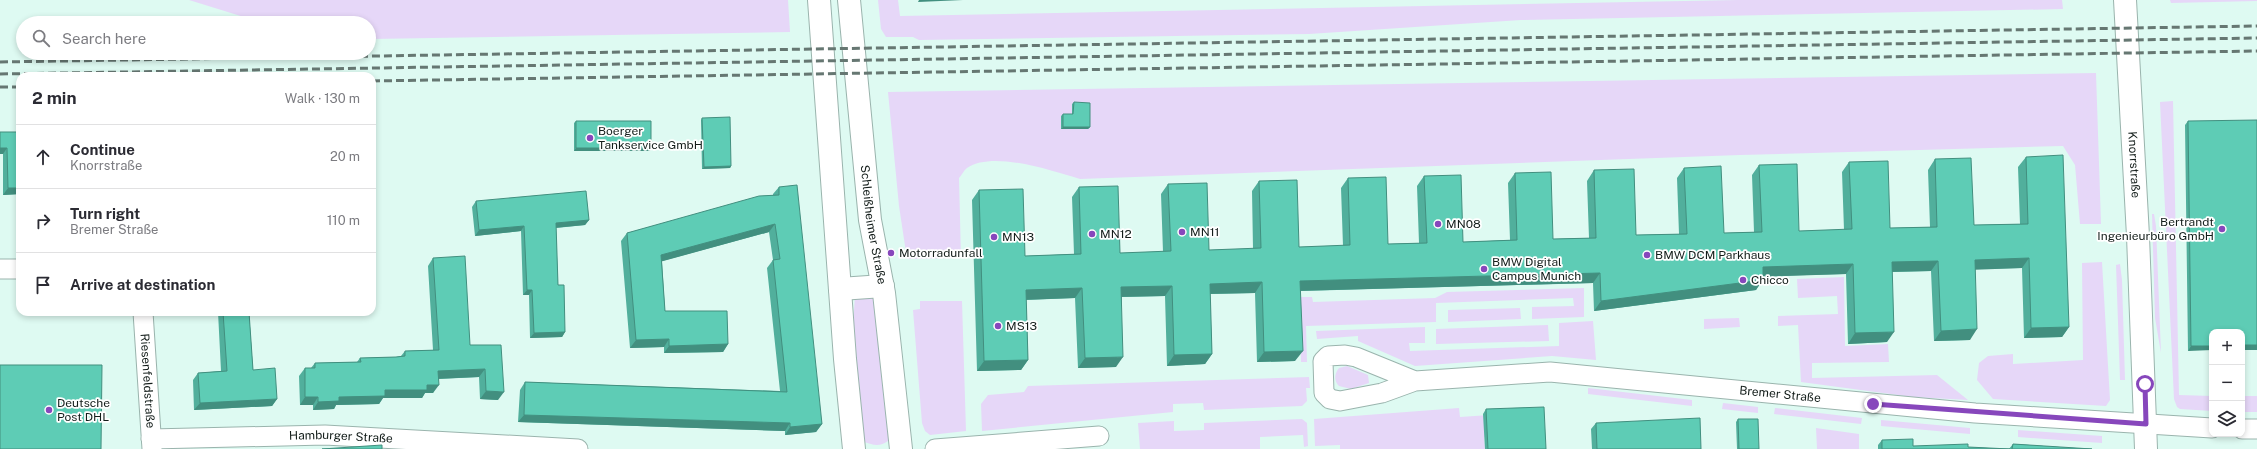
<!DOCTYPE html>
<html lang="en">
<head>
<meta charset="utf-8">
<style>
  body { margin:0; font-family:"Public Sans",sans-serif; background:#f2f2f3; color:#2b2b33 }
  .controls { position:absolute; right:12px; bottom:12px; display:grid; overflow:hidden; border-radius:8px; box-shadow:0 2px 6px #0003 }
  .controls button { width:36px; height:36px; display:grid; place-items:center; padding:0; border:0; border-bottom:1px solid #e1e1e2; background:#fff; color:#2b2b33; font:20px sans-serif }
  .stop { position:absolute; width:12px; height:12px; margin:-9px; border:3px solid #8747bc; border-radius:50%; background:#fff }
  .stop.end { background:#8747bc; border-color:#fff; box-shadow:0 1px 4px #0008 }
  .list { margin:0; padding:0; list-style:none }
  h2 { display:flex; justify-content:space-between; align-items:center; height:52px; margin:0; padding:0 16px; font-size:17px }
  h2 small { font-size:13px; font-weight:400; color:#7c7c81 }
  .list li { display:grid; grid-template-columns:26px 1fr auto; gap:12px; align-items:center; box-sizing:border-box; height:64px; padding:0 16px; border-top:1px solid #e1e1e2 }
  .list b { display:block; font-size:15px; white-space:nowrap }
  .list p { margin:0; font-size:13px; white-space:nowrap; color:#7c7c81 }
  .list em { font-size:13px; font-style:normal; color:#7c7c81 }
  .icon { flex:none; width:22px; height:22px; fill:none; stroke:currentColor; stroke-width:2; stroke-linecap:round; stroke-linejoin:round }
  .map { position:relative; flex:none; width:2257px; height:449px; overflow:hidden }
  .search { position:absolute; background:#fff; box-shadow:0 2px 6px #0003; left:16px; top:16px; width:360px; height:44px; display:flex; align-items:center; gap:10px; box-sizing:border-box; padding:0 14px; border-radius:22px; color:#7c7c81; font-size:15px }
  .panel { position:absolute; background:#fff; box-shadow:0 2px 6px #0003; left:16px; top:72px; width:360px; height:244px; border-radius:12px }
  .map>svg:first-child { display:block }
  .green { fill:#e6d7f8 }
  .lines { fill:none; stroke-linecap:round; stroke-linejoin:round }
  .street-casing { stroke:#9ab4ad; stroke-width:21 }
  .secondary-casing { stroke:#9ab4ad; stroke-width:24 }
  .street { stroke:#fff; stroke-width:19 }
  .secondary { stroke:#fff; stroke-width:22 }
  .rail { stroke:#667772; stroke-width:3; stroke-dasharray:8 4; stroke-linecap:butt }
  .wall { fill:#51af9c }
  .shaded-wall { fill:#428f7f }
  .building { fill:#5eccb5; stroke:#428f7f }
  .route { stroke:#8747bc; stroke-width:5 }
  .poi-dot { fill:#8747bc; stroke:#fff; stroke-width:1.5 }
  .labels { text-anchor:middle; stroke-width:3.5; stroke-linejoin:round; paint-order:stroke }
  .poi-label { font-size:12px; fill:#131d1a; stroke:#fff; text-anchor:start }
  .street-label { font-size:12px; fill:#131d1a; stroke:#fff }
</style>
</head>
<body>
<div class="map">
<svg width="2257" height="449" viewBox="0 0 2257 449">
  <rect width="100%" height="100%" fill="#defaf2"/>
  <path class="green" d="M189 0H788L790 32 371 39 369 38V23H263Z
    M878 0H898L900 16 1738 0H2062L2063 9 1521 20 1309 34 919 40 913 37H886L881 29Z
    M2170 0H2257V1L2171 3Z
    M2096 73 2101 224H2080L2075 165 2063 146 1740 155 1080 179C1052 171 993 150 967 168 964 170 962 175 959 178L961 258 907 259 899 206 888 92Z
    M2173 101 2179 395 2212 396V411L2180 409 2177 407 2174 399 2160 102Z
    M2152 214H2154L2156 226 2161 353 2155 318Z
    M2102 262 2110 400 2106 406 1993 399 1977 380 1979 363 1988 356 2013 354V364L2083 360 2082 263Z
    M2120 264 2122 280 2125 380H2120L2116 265Z
    M1844 277 1845 346 1888 344 1889 362 1812 363V378L1937 375 1968 400 1913 397 1801 382 1798 325 1778 326V316L1838 314 1837 296 1798 298 1797 279Z
    M1584 288V317L1532 319V307L1574 306 1573 298 1436 303V322L1306 326 1307 362H1301L1299 297H1312L1313 302 1435 298 1447 292Z
    M871 294 874 300 889 436 888 441C880 447 873 445 864 442L853 325 855 296Z
    M920 301H962L966 431 930 435 925 431 922 423 913 310 920 309Z
    M1520 308 1521 319 1448 322V310Z
    M1739 318 1740 327 1704 329V319Z
    M1593 321 1596 360 1552 356 1415 366 1358 341V336L1317 339 1316 331 1425 327V343H1409L1410 351 1559 346V323Z
    M1548 325 1549 341 1436 344V329Z
    M1347 366 1368 375 1369 383 1351 389 1339 386C1334 381 1334 374 1339 368Z
    M1309 377 1310 388H1306L1307 401 1302 406 1204 410 1203 403 1173 404V412L982 431 981 404 988 395 1024 392 1028 386Z
    M1588 388 1692 400V406L1588 394Z
    M2242 396H2257V412H2242Z
    M1723 403 1758 407V413L1722 409Z
    M1459 408 1460 417 1504 414 1505 436 1484 437 1485 449H1340V445L1315 446 1314 419Z
    M1775 408 1862 418 1861 424 1774 414Z
    M1302 419 1307 423 1308 446 1304 447 1303 435 1260 437V449H1140L1138 423 1174 421V431L1204 430V423Z
    M1881 420 1970 428V434L1881 426Z
    M1816 428 1859 434V449H1817Z
    M2018 430 2102 436V443L2018 437Z"/>
  <g class="lines">
    <defs>
      <g id="street">
        <path d="M0 269H20"/>
        <path id="s1" d="M143 312 152 449"/>
        <path id="s2" d="M1415 381 1356 357 1345 355 1328 356 1323 361 1324 393 1330 399 1340 401 1382 393 1415 381 1550 372 1975 413 2212 428"/>
        <path d="M2242 429H2257"/>
        <path id="s3" d="M151 439 325 435 578 449"/>
        <path d="M935 449 1099 436"/>
      </g>
      <g id="secondary">
        <path d="M819 0 845 359 854 449"/>
        <path id="s4" d="M849 0 870 220 884 293 901 449"/>
        <path id="s5" d="M2125 0 2138 236 2146 449"/>
        <path d="M840 289 883 286"/>
      </g>
    </defs>
    <use href="#street" class="street-casing"/>
    <use href="#secondary" class="secondary-casing"/>
    <use href="#street" class="street"/>
    <use href="#secondary" class="secondary"/>
    <path class="rail" d="M0 62 2257 26
      M0 74 2257 38
      M372 81 2257 51
      M0 87H20"/>
  </g>
  <path class="wall" d="M1074 102 1090 127 1088 129H1061V116L1063 114H1072V104Z
    M702 118 731 166 730 168 702 169 701 120Z
    M576 121 651 148 650 151H574V123Z
    M2188 121 2257 350H2242V332L2188 351 2185 125Z
    M0 132H20V194L3 195V154H0Z
    M2026 157 2069 327 2062 337 2024 338 2022 268 1975 269 1970 340 1934 341 1931 271 1892 272 1887 342 1848 344 1846 274 1763 276 1756 290 1594 311 1593 283 1301 291 1295 361 1257 362 1255 293 1210 294 1212 354 1205 364 1167 366 1165 296 1122 297 1116 367 1078 368 1075 298 1026 300 1028 360 1021 370 977 371 972 200 979 190 1025 256 1074 254 1072 197 1079 187 1120 253 1163 252 1161 194 1168 184 1209 250 1253 249 1252 191 1259 181 1299 247 1343 246 1341 188 1348 178 1388 244 1419 243 1417 186 1424 176 1463 242 1510 240 1508 183 1515 173 1553 239 1589 238 1587 181 1594 170 1636 235 1679 234 1677 178 1684 168 1724 233 1754 232 1752 175 1759 165 1799 231 1844 230 1842 172 1849 162 1890 228 1930 227 1928 170 1935 159 1974 225 2020 224 2018 167Z
    M779 187 822 424 816 432 785 435V431L518 422 520 390 525 382 780 391 767 268 773 260 769 232 662 261 665 311 728 344 723 352 664 353V347L630 348 621 241 627 233 773 195V194Z
    M476 201 589 220 585 225 556 228 558 285 565 332 562 337 530 338 529 295H523L521 231 475 236 472 207Z
    M433 258 470 345H501L498 400 480 399 479 377 439 379 433 393H425L422 398H383L379 404 336 405 334 409 313 410V405H300L299 376 305 368H311L315 363 357 362 360 358 396 357 401 356 405 351 433 350 428 266Z
    M218 312H249L253 370 277 399 272 406 194 410 193 380 198 373 221 371Z
    M1486 409 1546 449H1485L1483 414Z
    M1738 419 1759 449H1737L1736 422Z
    M1596 423 1701 449H1592L1591 429Z
    M1882 440 1913 446 1968 447 2009 449 2013 444 2092 449H1878V445Z"/>
  <path class="shaded-wall" d="M919 0H963L918 2Z
    M1063 127H1090L1088 129H1061Z
    M0 148H7L3 154H0Z
    M576 148H651L650 151H574Z
    M731 166 730 168 702 169 704 167Z
    M8 188H20V194L3 195Z
    M589 220 585 225 553 228 556 223Z
    M775 224 769 232 656 263 661 255Z
    M524 226 521 231 475 236 479 230Z
    M2029 258 2022 268 1968 270 1975 260Z
    M1938 261 1931 271 1884 272 1892 262Z
    M1853 264 1846 274 1755 277 1763 267Z
    M1600 273 1593 283 1293 291 1300 281Z
    M1763 280 1756 290 1594 311 1601 301Z
    M1262 282 1255 293 1203 294 1210 284Z
    M1172 286 1165 296 1114 297 1121 287Z
    M1082 288 1075 298 1019 300 1026 290Z
    M527 290H532L529 295H523Z
    M2069 327 2062 337 2024 338 2031 328Z
    M1977 329 1970 340 1934 341 1941 331Z
    M565 332 562 337 530 338 534 333Z
    M1894 332 1887 342 1848 344 1855 333Z
    M669 339 664 347 630 348 636 340Z
    M728 344 723 352 664 353 669 346Z
    M2242 345H2257V350H2242Z
    M2191 346H2212V350L2188 351Z
    M1303 351 1295 361 1257 362 1264 352Z
    M1212 354 1205 364 1167 366 1174 355Z
    M1123 357 1116 367 1078 368 1085 358Z
    M1028 360 1021 370 977 371 984 361Z
    M485 369 479 377 433 379 438 371Z
    M427 385H439L433 393H425L422 398H383L379 404 336 405 334 409 313 410 318 402 339 397 385 390Z
    M486 391 504 392 498 400 480 399Z
    M305 397H318L313 405H300Z
    M277 399 272 406 194 410 200 403Z
    M524 415 790 423 785 431 518 422Z
    M822 424 816 432 785 435 790 427Z"/>
  <path class="building" d="M1074 102 1090 103V127H1063V114H1073Z
    M730 117 731 166 704 167 702 118Z
    M2257 120V345H2242V332H2212V346H2191L2188 121Z
    M576 121H651V148H576Z
    M0 132H20V188H8L7 148H0Z
    M2063 155 2069 327 2031 328 2029 258 1975 260 1977 329 1941 331 1938 261 1892 262 1894 332 1855 333 1853 264 1763 267V280L1601 301 1600 273 1300 281 1303 351 1264 352 1262 282 1210 284 1212 354 1174 355 1172 286 1121 287 1123 357 1085 358 1082 288 1026 290 1028 360 984 361 979 190 1023 189 1025 256 1081 254 1079 187 1118 186 1120 253 1171 251 1168 184 1207 183 1209 250 1261 248 1259 181 1297 180 1299 247 1350 245 1348 178 1386 177 1388 244 1427 243 1424 176 1461 175 1463 242 1517 240 1515 173 1551 172 1553 239 1596 238 1594 170 1634 169 1636 235 1687 234 1684 168 1721 166 1724 233 1762 232 1759 165 1797 164 1799 231 1852 229 1849 162 1888 161 1890 228 1937 227 1935 159 1971 158 1974 225 2028 224 2026 157Z
    M797 185 822 424 790 427V423L524 415 525 382 787 392 773 260 780 259 775 224 661 255 665 311H727L728 344 669 346V339L636 340 627 233 759 196 779 195V187Z
    M586 191 589 220 556 223 558 285H564L565 332 534 333 532 290H527L524 226 479 230 476 201Z
    M465 256 470 345H501L504 392 486 391 485 369 438 371 439 385H427V390H385V396L339 397V401L318 402V397H305V368H315V363L361 362 360 358 396 357 405 356V351L439 350 433 258Z
    M223 312H249L253 370 275 368 277 399 200 403 198 373 227 371Z
    M0 365H102L101 449H0Z
    M1544 407 1546 449H1488L1486 409Z
    M1700 418 1701 449H1597L1596 423Z
    M1738 419H1758L1759 449H1739Z
    M1913 439V446L1968 444V447L2010 449H1882V440Z
    M2013 444 2092 449H2012Z
    M382 445V449H322Z"/>
  <g class="lines">
    <path class="route" d="M1873 404 2146 424 2145 384"/>
  </g>
  <g class="poi-dot">
    <circle cx="590" cy="138" r="4"/>
    <circle cx="1438" cy="224" r="4"/>
    <circle cx="2222" cy="229" r="4"/>
    <circle cx="1182" cy="232" r="4"/>
    <circle cx="1092" cy="234" r="4"/>
    <circle cx="994" cy="237" r="4"/>
    <circle cx="891" cy="253" r="4"/>
    <circle cx="1647" cy="255" r="4"/>
    <circle cx="1484" cy="269" r="4"/>
    <circle cx="1743" cy="280" r="4"/>
    <circle cx="998" cy="326" r="4"/>
    <circle cx="49" cy="410" r="4"/>
  </g>
  <g class="labels">
    <g class="poi-label">
      <text x="598" y="135">Boerger<tspan x="598" dy="14">Tankservice GmbH</tspan></text>
      <text x="2214" y="226" text-anchor="end">Bertrandt<tspan x="2214" dy="14">Ingenieurbüro GmbH</tspan></text>
      <text x="1446" y="228">MN08</text>
      <text x="1190" y="236">MN11</text>
      <text x="1100" y="238">MN12</text>
      <text x="1002" y="241">MN13</text>
      <text x="899" y="257">Motorradunfall</text>
      <text x="1655" y="259">BMW DCM Parkhaus</text>
      <text x="1492" y="266">BMW Digital<tspan x="1492" dy="14">Campus Munich</tspan></text>
      <text x="1751" y="284">Chicco</text>
      <text x="1006" y="330">MS13</text>
      <text x="57" y="407">Deutsche<tspan x="57" dy="14">Post DHL</tspan></text>
    </g>
    <g class="street-label">
      <text dy="4" stroke="none"><textPath href="#s5" startOffset="165">Knorrstraße</textPath></text>
      <text dy="4" stroke="none"><textPath href="#s4" startOffset="226">Schleißheimer Straße</textPath></text>
      <text dy="4" stroke="none"><textPath href="#s1" startOffset="69">Riesenfeldstraße</textPath></text>
      <text dy="4" stroke="none"><textPath href="#s2" startOffset="594">Bremer Straße</textPath></text>
      <text dy="4" stroke="none"><textPath href="#s3" startOffset="190">Hamburger Straße</textPath></text>
    </g>
  </g>
</svg>
<div class="controls">
<button>+</button>
<button>−</button>
<button><svg class="icon" aria-label="layers" viewBox="0 0 24 24"><path d="M12 4l9 5-9 5-9-5zM3 14l9 5 9-5"/></svg></button>
</div>
<div class="stop" style="left:2145px;top:384px"></div>
<div class="stop end" style="left:1873px;top:404px"></div>
<div class="search"><svg class="icon" aria-label="search" viewBox="0 0 24 24"><circle cx="10" cy="10" r="6"/><path d="M15 15l6 6"/></svg>Search here</div>
<section class="panel">
<h2>2 min<small>Walk · 130 m</small></h2>
<ul class="list">
<li><svg class="icon" aria-label="ahead" viewBox="0 0 24 24"><path d="M12 20V5M6 11l6-6 6 6"/></svg><div><b>Continue</b><p>Knorrstraße</p></div><em>20 m</em></li>
<li><svg class="icon" aria-label="right" viewBox="0 0 24 24"><path d="M7 20v-9h11M14 6l5 5-5 5"/></svg><div><b>Turn right</b><p>Bremer Straße</p></div><em>110 m</em></li>
<li><svg class="icon" aria-label="arrive" viewBox="0 0 24 24"><path d="M6 21V4h12l-3 4 3 4H6"/></svg><div><b>Arrive at destination</b></div></li>
</ul>
</section>
</div>
</body>
</html>
